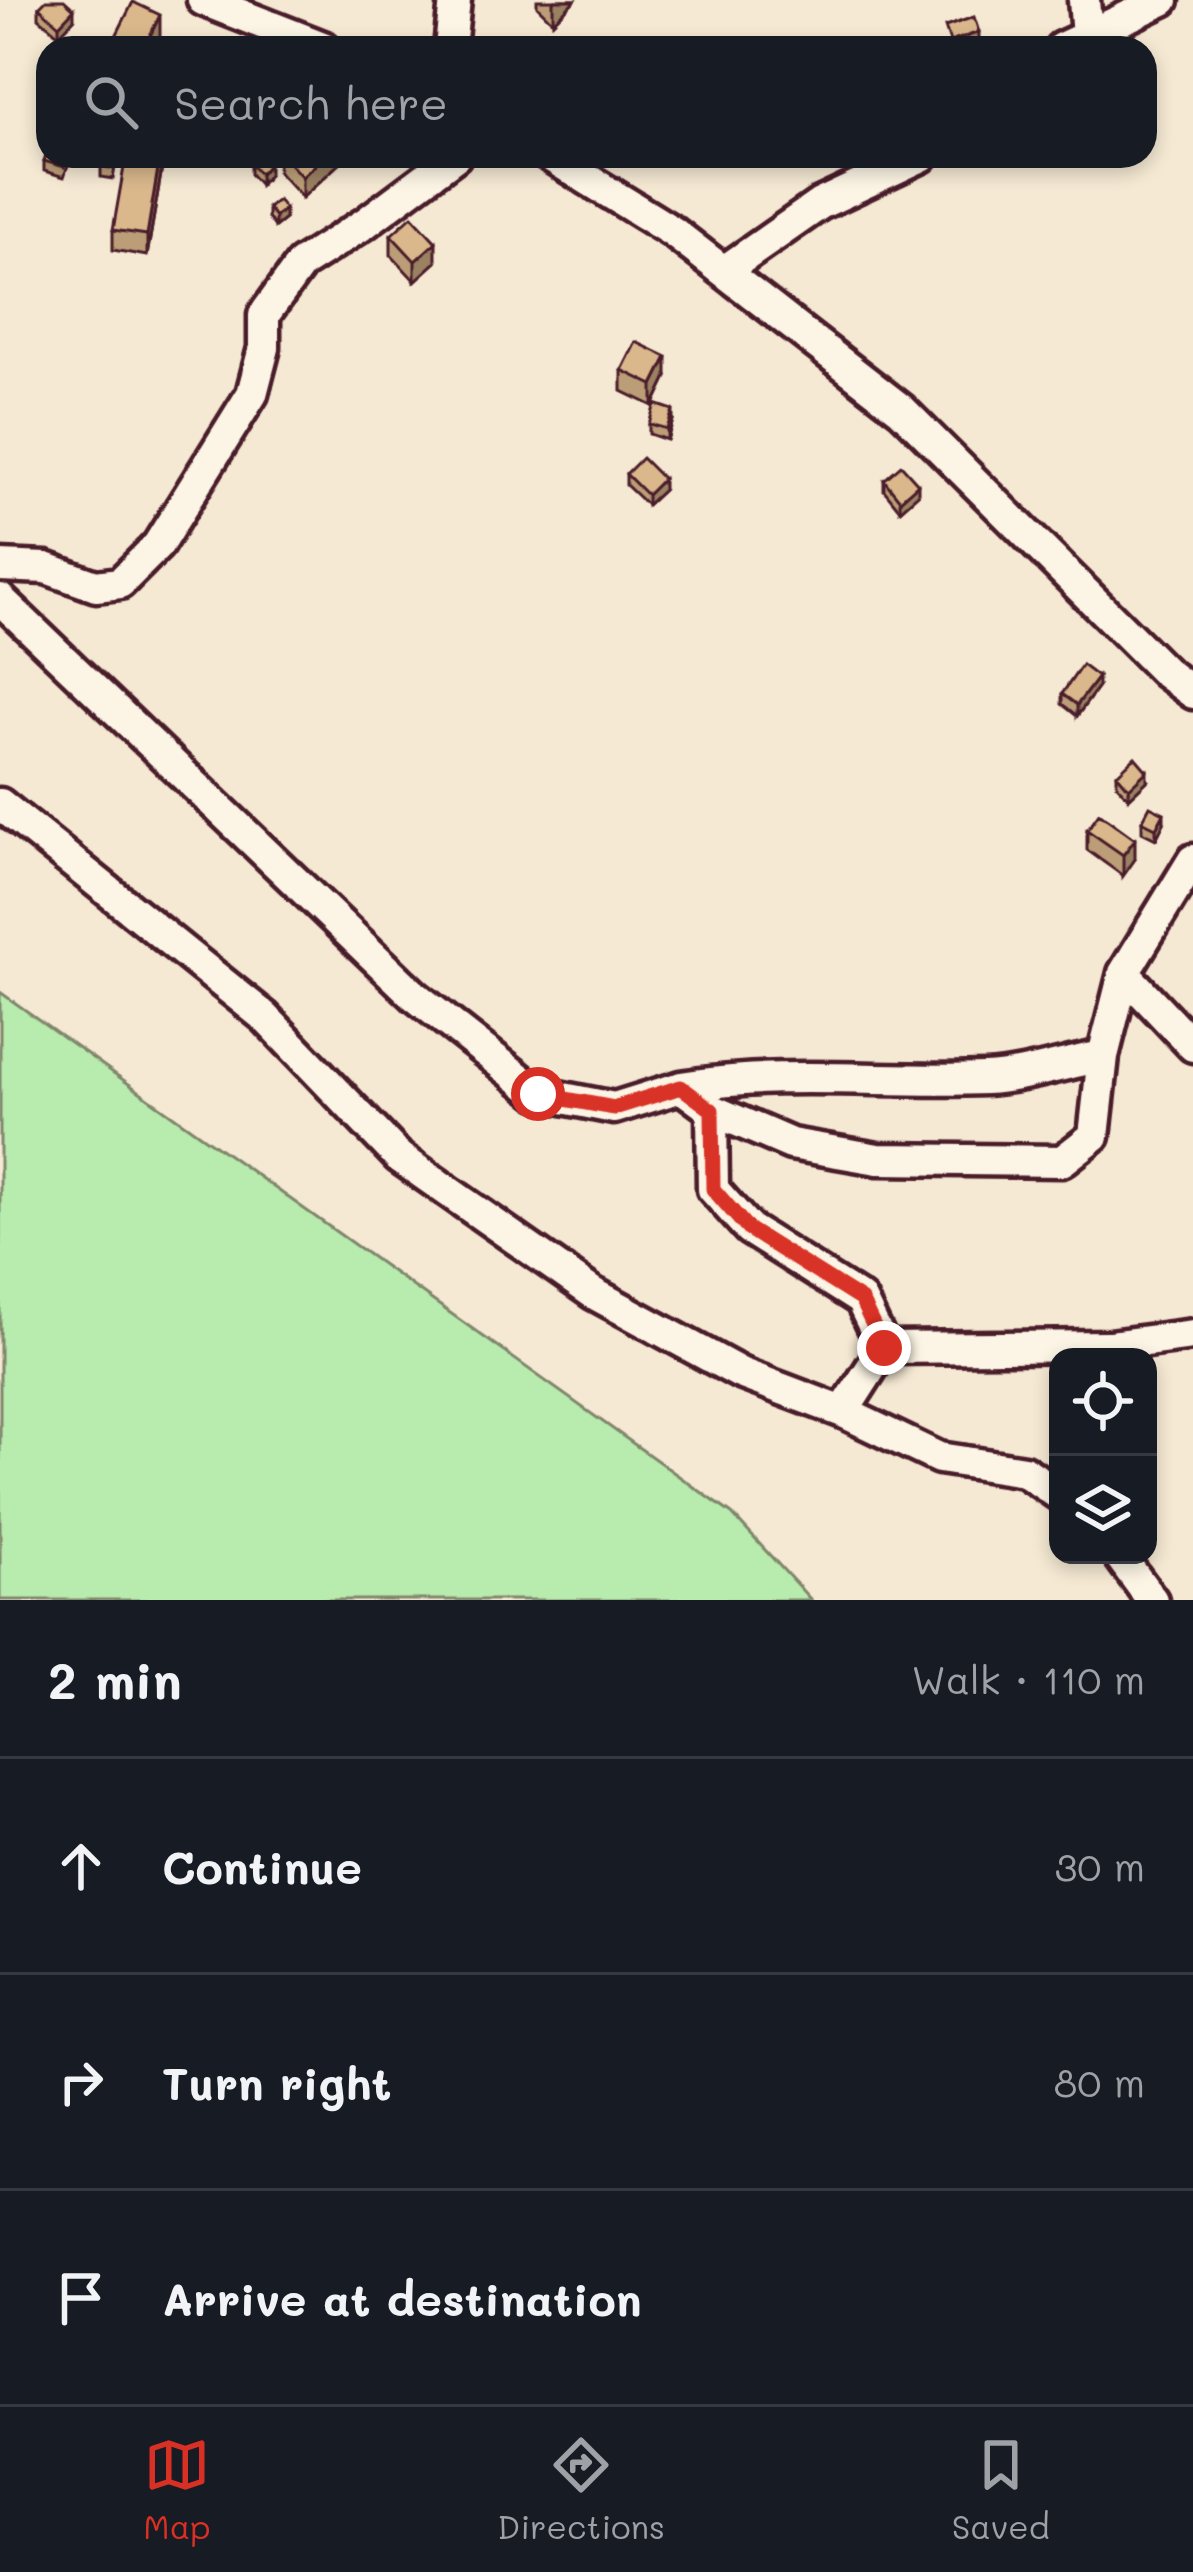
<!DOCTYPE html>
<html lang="en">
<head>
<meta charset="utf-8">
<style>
  body { margin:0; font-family:Mali,sans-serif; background:#242831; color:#f1f3f6 }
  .controls { position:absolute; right:36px; bottom:36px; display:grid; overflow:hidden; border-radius:24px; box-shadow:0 6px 18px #0003 }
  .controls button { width:108px; height:108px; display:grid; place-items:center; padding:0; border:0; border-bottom:3px solid #363941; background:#171b24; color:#f1f3f6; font:60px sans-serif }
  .stop { position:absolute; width:36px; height:36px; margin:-27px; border:9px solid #d93025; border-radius:50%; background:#fff }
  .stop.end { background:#d93025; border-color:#fff; box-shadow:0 3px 12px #0008 }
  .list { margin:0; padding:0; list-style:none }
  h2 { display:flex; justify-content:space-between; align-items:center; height:156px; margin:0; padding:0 48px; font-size:51px }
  h2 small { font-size:39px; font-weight:400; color:#9ea1a6 }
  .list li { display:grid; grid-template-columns:78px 1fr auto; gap:36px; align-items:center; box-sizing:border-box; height:216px; padding:0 48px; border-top:3px solid #363941 }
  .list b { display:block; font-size:45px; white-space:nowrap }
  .list em { font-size:39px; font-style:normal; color:#9ea1a6 }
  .icon { flex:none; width:66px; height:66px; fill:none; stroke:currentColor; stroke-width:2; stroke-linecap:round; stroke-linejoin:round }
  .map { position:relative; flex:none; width:1193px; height:1600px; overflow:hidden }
  .search { position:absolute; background:#171b24; box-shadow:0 6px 18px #0003; left:36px; right:36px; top:36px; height:132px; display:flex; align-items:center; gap:30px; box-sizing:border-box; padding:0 42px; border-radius:36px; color:#9ea1a6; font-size:45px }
  .sheet { height:804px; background:#171b24 }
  nav { display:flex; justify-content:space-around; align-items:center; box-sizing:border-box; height:168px; border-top:3px solid #363941; background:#171b24; font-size:33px; color:#9ea1a6 }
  nav a { display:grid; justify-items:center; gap:6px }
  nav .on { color:#d93025 }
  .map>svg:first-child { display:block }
  .green { fill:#b7ecae; stroke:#80866c; stroke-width:3 }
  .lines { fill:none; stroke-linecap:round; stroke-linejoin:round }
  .minor-casing { stroke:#4a1f2b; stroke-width:39 }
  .minor { stroke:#fcf5e5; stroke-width:30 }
  .wall { fill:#bb9e78; stroke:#4a1f2b; stroke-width:3 }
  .shaded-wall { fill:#998162; stroke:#4a1f2b; stroke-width:3 }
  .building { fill:#dab88c; stroke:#4a1f2b; stroke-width:3 }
  .route { stroke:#d93025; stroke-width:15 }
</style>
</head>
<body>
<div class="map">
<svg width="1193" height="1600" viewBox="0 0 1193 1600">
  <rect width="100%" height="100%" fill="#f5e9d3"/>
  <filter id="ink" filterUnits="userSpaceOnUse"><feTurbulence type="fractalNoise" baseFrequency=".00833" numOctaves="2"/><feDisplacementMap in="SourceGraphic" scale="24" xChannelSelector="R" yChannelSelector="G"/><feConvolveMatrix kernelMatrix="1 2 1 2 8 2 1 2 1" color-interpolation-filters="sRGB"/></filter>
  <g filter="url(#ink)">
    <path class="green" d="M0 992 732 1514 811 1600H0Z"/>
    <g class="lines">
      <defs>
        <path id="minor" d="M203 0 325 48
          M1087 36 1163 0
          M450 48 455 0
          M1061 48 1087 36 1084 0
          M550 156 673 232 902 410 1165 672 1193 693
          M724 271 820 204 922 156
          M0 566 46 568 96 586 120 583 158 545 252 394 264 348V315L301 264 364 224 455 156
          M0 599 415 996 538 1093 614 1108 681 1087 712 1110 713 1189 749 1229 861 1300 884 1348
          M0 804 265 1017 399 1157 593 1293 740 1373 843 1412 939 1458 1024 1471 1058 1494
          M1124 973 1193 1046
          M681 1087C782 1070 884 1083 985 1079 1024 1077 1065 1063 1103 1056
          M712 1110 791 1144 878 1159 1062 1161 1094 1136 1103 1056 1124 973 1193 860
          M1109 1346 1193 1335
          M843 1412 884 1348 1109 1346 1098 1357
          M1119 1555 1152 1600"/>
      </defs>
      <use href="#minor" class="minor-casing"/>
      <use href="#minor" class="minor"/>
    </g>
    <path class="wall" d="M537 0H575L553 22 537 6Z
      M39 7 74 19 59 35 39 18Z
      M48 156H71L64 177 44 171V161Z
      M164 156 147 256 113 250V230Z
      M278 156H345V158L302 198 278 172Z
      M116 162 113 179 101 177V166Z
      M250 164 269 175 260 185 250 174Z
      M268 208 285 219 275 227 268 218Z
      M391 235 436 262 415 281 391 255Z
      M622 370 667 377 653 406 622 391Z
      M673 420 667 440 649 434V424Z
      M626 474 663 490 647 505 626 485Z
      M884 480 918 494 900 510 884 490Z
      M1098 687 1077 716 1062 704V694Z
      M1117 774 1147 781 1129 798 1117 785Z
      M1142 821 1164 823 1156 839 1142 832Z
      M1087 830 1135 859 1123 876 1087 850Z"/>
    <path class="shaded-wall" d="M555 0H575L553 22V2Z
      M74 9V19L59 35V25Z
      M160 15V36L154 48H144Z
      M979 32V42L962 48H950V42Z
      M160 156H164L147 256V235Z
      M325 156H345V158L302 198V177Z
      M755 156H779L755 165Z
      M269 164V175L260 185V174Z
      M285 209V219L275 227V217Z
      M436 242V262L415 281V261Z
      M667 357V377L653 406V385Z
      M673 410V420L667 440V429Z
      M663 479V490L647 505V495Z
      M918 484V494L900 510V500Z
      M1098 677V687L1077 716V705Z
      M1147 771V781L1129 798V788Z
      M1164 813V823L1156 839V828Z
      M1135 839V859L1123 876V855Z"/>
    <path class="building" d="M46 0H64L74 9 59 25 39 7Z
      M133 2 160 15 144 48H110Z
      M974 17 979 32 950 42 945 27Z
      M48 148V156H68L64 167 44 161Z
      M102 156H115L113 169 101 166Z
      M126 156H160L147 235 113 230Z
      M257 156H260L269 164 260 174 250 164Z
      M283 156H325L302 177Z
      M278 200 285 209 275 217 268 208Z
      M412 216 436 242 415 261 391 235Z
      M636 342 667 357 653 385 622 370Z
      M655 404 673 410 667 429 649 424Z
      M642 458 663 479 647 495 626 474Z
      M901 465 918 484 900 500 884 480Z
      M1082 665 1098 677 1077 705 1062 694Z
      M1135 757 1147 771 1129 788 1117 774Z
      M1150 806 1164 813 1156 828 1142 821Z
      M1099 813 1135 839 1123 855 1087 830Z"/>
  </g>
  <g class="lines" filter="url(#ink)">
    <path class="route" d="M538 1094 614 1108 681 1087 712 1110 713 1189 748 1229 861 1300 884 1348"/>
  </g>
</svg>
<div class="controls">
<button><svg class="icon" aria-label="locate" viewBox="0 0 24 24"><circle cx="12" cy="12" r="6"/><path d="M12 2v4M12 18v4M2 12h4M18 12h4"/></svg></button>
<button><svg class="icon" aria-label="layers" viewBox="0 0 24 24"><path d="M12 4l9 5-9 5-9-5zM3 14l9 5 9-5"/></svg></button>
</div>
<div class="stop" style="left:538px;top:1094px"></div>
<div class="stop end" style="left:884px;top:1348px"></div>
<div class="search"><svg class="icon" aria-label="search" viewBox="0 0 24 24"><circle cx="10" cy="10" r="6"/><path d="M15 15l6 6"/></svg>Search here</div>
</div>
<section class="sheet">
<h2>2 min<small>Walk · 110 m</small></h2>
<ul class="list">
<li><svg class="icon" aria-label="ahead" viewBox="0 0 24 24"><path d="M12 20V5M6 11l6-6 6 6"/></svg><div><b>Continue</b></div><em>30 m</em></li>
<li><svg class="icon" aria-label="right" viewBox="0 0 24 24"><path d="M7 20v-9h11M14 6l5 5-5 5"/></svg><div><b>Turn right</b></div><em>80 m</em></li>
<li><svg class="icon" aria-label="arrive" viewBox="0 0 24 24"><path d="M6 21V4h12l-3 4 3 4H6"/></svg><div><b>Arrive at destination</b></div></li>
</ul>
</section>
<nav>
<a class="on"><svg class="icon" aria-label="map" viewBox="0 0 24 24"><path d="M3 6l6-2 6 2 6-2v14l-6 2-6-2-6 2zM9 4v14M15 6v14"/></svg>Map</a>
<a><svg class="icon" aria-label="directions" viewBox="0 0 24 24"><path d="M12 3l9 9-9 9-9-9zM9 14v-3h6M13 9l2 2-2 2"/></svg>Directions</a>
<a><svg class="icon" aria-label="saved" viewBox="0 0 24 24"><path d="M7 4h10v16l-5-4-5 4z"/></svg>Saved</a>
</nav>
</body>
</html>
